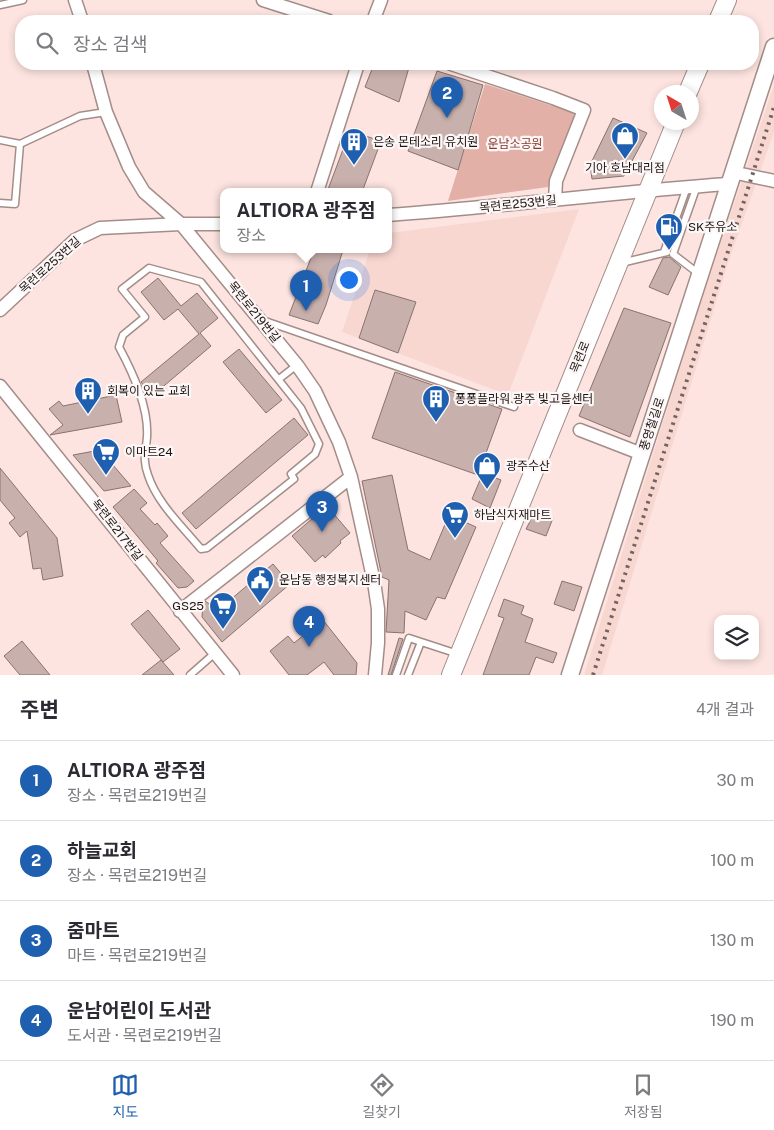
<!DOCTYPE html>
<html lang="ko">
<head>
<meta charset="utf-8">
<style>
  body { margin:0; font-family:"Public Sans","Noto Sans KR",sans-serif; background:#f7f7f7; color:#2b2b33 }
  .controls { position:absolute; right:15px; bottom:15px; display:grid; overflow:hidden; border-radius:10px; box-shadow:0 2px 8px #0003 }
  .controls button { width:45px; height:45px; display:grid; place-items:center; padding:0; border:0; border-bottom:1px solid #e1e1e2; background:#fff; color:#2b2b33; font:25px sans-serif }
  .compass { position:absolute; left:654px; top:85px; width:45px; height:45px; border-radius:50%; background:#fff; box-shadow:0 2px 8px #0003; rotate:321deg }
  .you { position:absolute; left:348px; top:279px; width:18px; height:18px; margin:-12px; border:4px solid #fff; border-radius:50%; background:#1a73e8; box-shadow:0 0 0 8px #1a73e833 }
  .badge { display:grid; place-items:center; width:32px; height:32px; border-radius:50%; background:#1f5fb0; color:#fff; font-size:16px; font-weight:700 }
  .pin { position:absolute; translate:-50% -41px; filter:drop-shadow(0 1px 2px #0008) }
  .pin::after { content:''; position:absolute; top:26px; width:18px; height:15px; background:inherit; clip-path:polygon(0 0,100% 0,50% 100%) }
  .popup { position:absolute; left:220px; top:188px; width:172px; height:65px; box-sizing:border-box; display:grid; place-content:center; border-radius:10px; background:#fff; filter:drop-shadow(0 1px 4px #0005); font-size:16px; white-space:nowrap; color:#7c7c81 }
  .popup b { font-size:19px; color:#2b2b33 }
  .popup::after { content:''; position:absolute; left:50%; top:100%; margin-left:-10px; border:10px solid transparent; border-top-color:#fff }
  .list { margin:0; padding:0; list-style:none }
  h2 { display:flex; justify-content:space-between; align-items:center; height:65px; margin:0; padding:0 20px; font-size:21px }
  h2 small { font-size:16px; font-weight:400; color:#7c7c81 }
  .list li { display:grid; grid-template-columns:32px 1fr auto; gap:15px; align-items:center; box-sizing:border-box; height:80px; padding:0 20px; border-top:1px solid #e1e1e2 }
  .list b { display:block; font-size:19px; white-space:nowrap }
  .list p { margin:0; font-size:16px; white-space:nowrap; color:#7c7c81 }
  .list em { font-size:16px; font-style:normal; color:#7c7c81 }
  .icon { flex:none; width:28px; height:28px; fill:none; stroke:currentColor; stroke-width:2; stroke-linecap:round; stroke-linejoin:round }
  .map { position:relative; flex:none; width:774px; height:675px; overflow:hidden }
  .search { position:absolute; background:#fff; box-shadow:0 2px 8px #0003; left:15px; right:15px; top:15px; height:55px; display:flex; align-items:center; gap:12px; box-sizing:border-box; padding:0 18px; border-radius:20px; color:#7c7c81; font-size:19px }
  .sheet { height:385px; background:#fff }
  nav { display:flex; justify-content:space-around; align-items:center; box-sizing:border-box; height:70px; border-top:1px solid #e1e1e2; background:#fff; font-size:14px; color:#7c7c81 }
  nav a { display:grid; justify-items:center; gap:2px }
  nav .on { color:#1f5fb0 }
  .map>svg:first-child { display:block }
  .built { fill:#f8d7d1 }
  .green { fill:#e3b0a8 }
  .building { fill:#c8b0ac; stroke:#89736f }
  .lines { fill:none; stroke-linecap:round; stroke-linejoin:round }
  .service-casing { stroke:#a48d89; stroke-width:9 }
  .minor-casing { stroke:#a48d89; stroke-width:15 }
  .tertiary-casing { stroke:#a48d89; stroke-width:19 }
  .secondary-casing { stroke:#a48d89; stroke-width:20 }
  .service { stroke:#fff; stroke-width:6 }
  .minor { stroke:#fff; stroke-width:12 }
  .tertiary { stroke:#fff; stroke-width:16 }
  .secondary { stroke:#fff; stroke-width:18 }
  .rail { stroke:#726361; stroke-width:4; stroke-dasharray:2.5 5; stroke-linecap:butt }
  .labels { text-anchor:middle; stroke-width:4.5; stroke-linejoin:round; paint-order:stroke }
  .poi-label { font-size:12px; fill:#1d1413; stroke:#fcf7f6; text-anchor:start }
  .park-label { font-size:12px; fill:#883a30; stroke:#fcf7f6 }
  .street-label { font-size:12px; fill:#1d1413; stroke:#fcf7f6 }
</style>
</head>
<body>
<div class="map">
<svg width="774" height="675" viewBox="0 0 774 675">
  <rect width="100%" height="100%" fill="#fde4e0"/>
  <path class="built" d="M774 85V132L728 263 602 675H584L693 326Z
    M579 209 508 395 342 332 370 250H388L389 233Z"/>
  <path class="green" d="M485 84 572 112 575 116 574 124 548 187 448 201Z"/>
  <path class="building" d="M374 64H410L399 102 365 87Z
    M437 71 483 85 458 170 408 151Z
    M613 118 647 133 624 176 592 179 590 165Z
    M350 131 381 141 362 192H327Z
    M314 250H343L326 305 318 324 289 315Z
    M669 257 681 267 668 295 649 287 663 258Z
    M158 278 181 306 197 293 218 318 200 333 211 346 152 396 141 382 199 334 178 309 164 320 141 292Z
    M375 290 416 302 398 353 359 338Z
    M624 308 671 323 630 437 579 416Z
    M239 349 282 400 266 413 223 362Z
    M395 372 502 409 478 475 372 438Z
    M116 395 122 422 50 435 63 425 49 409 59 401 63 406Z
    M294 418 308 435 196 529 182 513Z
    M100 450 131 486 104 491 73 455Z
    M0 468 57 538 63 576 43 580 41 568 33 569 27 531 20 537 9 523 15 518 0 500Z
    M483 473 501 480 490 508 472 499Z
    M392 475 408 550 430 560 449 515 476 527 445 599 437 597 426 620 405 611 404 633 386 632 389 580 382 577 362 481Z
    M134 489 147 503 140 509 155 525 157 523 168 536 160 543 194 581 187 587 178 588 156 563 158 561 113 507Z
    M327 506 350 533 340 541 341 543 325 558 323 555 315 562 292 536Z
    M535 512 553 518 546 536 526 529Z
    M273 564 290 584 222 642 202 617 203 604 205 601 218 610Z
    M562 581 582 587 574 611 554 604Z
    M504 599 524 606 521 614 533 619 525 642 557 653 553 663 536 657 529 675H483L504 618 498 616Z
    M148 610 180 649 163 662 131 624Z
    M323 620 357 663 356 675H334L324 662 307 675H289L270 651 288 636 294 643Z
    M399 638 403 639 391 675H388Z
    M22 641 50 675H20L4 656Z
    M161 660 174 675H142Z"/>
  <g class="lines">
    <defs>
      <path id="service" d="M0 5 23 0
        M0 140 20 144 80 116 106 112
        M697 186 673 254 699 274
        M0 203 15 204 20 144
        M664 252 687 187
        M621 263 667 252
        M149 268 201 282 301 408 319 444 315 454 291 474 294 479 207 548 201 549C182 526 157 503 148 475 142 458 146 452 147 437 149 407 133 373 119 347L123 335 145 317 122 289Z
        M265 321 514 407
        M279 379 297 365
        M190 675 215 653
        M396 675 409 638 458 654
        M408 675 421 642"/>
      <path id="minor" d="M75 0 82 21
        M263 0 329 21
        M373 21 381 0
        M93 64 106 112 129 167 144 192 181 224 297 365 315 391 339 442 351 477 374 582 378 609V643L375 675
        M451 64 553 98 584 110 556 181 555 200
        M732 172 774 181
        M317 192 358 64
        M388 215C502 207 615 192 728 184
        M0 310 75 240 100 228 181 224H224
        M0 386 233 675
        M580 430 642 454
        M180 611 351 477"/>
      <path id="tertiary" d="M570 675 774 47"/>
      <path id="secondary" d="M718 21 727 0
        M688 92 700 64
        M451 675 676 122"/>
    </defs>
    <use href="#service" class="service-casing"/>
    <use href="#minor" class="minor-casing"/>
    <use href="#tertiary" class="tertiary-casing"/>
    <use href="#secondary" class="secondary-casing"/>
    <use href="#service" class="service"/>
    <use href="#minor" class="minor"/>
    <use href="#tertiary" class="tertiary"/>
    <use href="#secondary" class="secondary"/>
    <path class="rail" d="M593 675 774 107"/>
  </g>
  <defs>
    <symbol id="shop-pin" viewBox="-11 -11 22 30"><path d="M0 17L-7.5 6A9.5 9.5 0 1 1 7.5 6Z" fill="#1f5fb0" stroke="#fcf7f6"/><path d="M-5-2.5h2.3a2.7 3.5 0 0 1 5.4 0H5L5.5 6h-11ZM-1.5-2.5h3a1.5 2.3 0 0 0-3 0Z" fill="#fff"/></symbol>
    <symbol id="building-pin" viewBox="-11 -11 22 30"><path d="M0 17L-7.5 6A9.5 9.5 0 1 1 7.5 6Z" fill="#1f5fb0" stroke="#fcf7f6"/><path d="M-4-6H4V6H1V3H-1V6H-4ZM-2.5-4.3h1.7v1.8h-1.7ZM.8-4.3h1.7v1.8H.8ZM-2.5-1h1.7V.8h-1.7ZM.8-1h1.7V.8H.8Z" fill="#fff"/></symbol>
    <symbol id="fuel-pin" viewBox="-11 -11 22 30"><path d="M0 17L-7.5 6A9.5 9.5 0 1 1 7.5 6Z" fill="#1f5fb0" stroke="#fcf7f6"/><path d="M-5.5-6h7V0h2V4h1.3V-2.5L3-4.5l.8-.8L6-3V5H2.5V1h-1V6h-7ZM-4.2-4.7v3.2H.2V-4.7Z" fill="#fff"/></symbol>
    <symbol id="supermarket-pin" viewBox="-11 -11 22 30"><path d="M0 17L-7.5 6A9.5 9.5 0 1 1 7.5 6Z" fill="#1f5fb0" stroke="#fcf7f6"/><path d="M-6-5.5h2.5l.6 2H6L4.5 2H-2.5L-4.4-4H-6ZM-1.5 3.2a1.3 1.3 0 1 0 .1 0ZM3 3.2a1.3 1.3 0 1 0 .1 0Z" fill="#fff"/></symbol>
    <symbol id="civic-pin" viewBox="-11 -11 22 30"><path d="M0 17L-7.5 6A9.5 9.5 0 1 1 7.5 6Z" fill="#1f5fb0" stroke="#fcf7f6"/><path d="M-.6-6.5H3V-4.5H.6V-3L4-1V1h2V6H-6V1h2V-1L-.6-3ZM-1.2 2.5V6h2.4V2.5Z" fill="#fff"/></symbol>
  </defs>
  <g fill-rule="evenodd">
    <use href="#shop-pin" x="609" y="120" width="32" height="43"/>
    <use href="#building-pin" x="338" y="126" width="32" height="43"/>
    <use href="#fuel-pin" x="653" y="211" width="32" height="43"/>
    <use href="#building-pin" x="72" y="375" width="32" height="43"/>
    <use href="#building-pin" x="420" y="383" width="32" height="43"/>
    <use href="#supermarket-pin" x="90" y="436" width="32" height="43"/>
    <use href="#shop-pin" x="471" y="450" width="32" height="43"/>
    <use href="#supermarket-pin" x="439" y="499" width="32" height="43"/>
    <use href="#civic-pin" x="244" y="564" width="32" height="43"/>
    <use href="#supermarket-pin" x="207" y="590" width="32" height="43"/>
  </g>
  <g class="labels">
    <g class="poi-label">
      <text x="373" y="146">은송 몬테소리 유치원</text>
      <text x="625" y="172" text-anchor="middle">기아 호남대리점</text>
      <text x="688" y="231">SK주유소</text>
      <text x="107" y="395">회복이 있는 교회</text>
      <text x="455" y="403">퐁퐁플라워 광주 빛고을센터</text>
      <text x="125" y="456">이마트24</text>
      <text x="506" y="470">광주수산</text>
      <text x="474" y="519">하남식자재마트</text>
      <text x="279" y="584">운남동 행정복지센터</text>
      <text x="204" y="610" text-anchor="end">GS25</text>
    </g>
    <g class="park-label">
      <text x="515" y="148">운남소공원</text>
    </g>
    <g class="street-label">
      <text transform="translate(518 204) rotate(-6)" y="4">목련로253번길</text>
      <text transform="translate(50 265) rotate(-42)" y="4">목련로253번길</text>
      <text transform="translate(254 312) rotate(51)" y="4">목련로219번길</text>
      <text transform="translate(580 357) rotate(-68)" y="4">목련로</text>
      <text transform="translate(652 424) rotate(-72)" y="4">풍영철길로</text>
      <text transform="translate(117 530) rotate(52)" y="4">목련로217번길</text>
    </g>
  </g>
</svg>
<div class="controls">
<button><svg class="icon" aria-label="layers" viewBox="0 0 24 24"><path d="M12 4l9 5-9 5-9-5zM3 14l9 5 9-5"/></svg></button>
</div>
<svg class="compass" viewBox="-18 -18 36 36"><path d="M0-13l5 13h-10z" fill="#e53935"/><path d="M0 13l5-13h-10z" fill="#7c7c81"/></svg>
<div class="you"></div>
<div class="pin badge" style="left:306px;top:311px">1</div>
<div class="popup"><b>ALTIORA 광주점</b>장소</div>
<div class="pin badge" style="left:447px;top:118px">2</div>
<div class="pin badge" style="left:322px;top:532px">3</div>
<div class="pin badge" style="left:309px;top:647px">4</div>
<div class="search"><svg class="icon" aria-label="search" viewBox="0 0 24 24"><circle cx="10" cy="10" r="6"/><path d="M15 15l6 6"/></svg>장소 검색</div>
</div>
<section class="sheet">
<h2>주변<small>4개 결과</small></h2>
<ul class="list">
<li><span class="badge">1</span><div><b>ALTIORA 광주점</b><p>장소 · 목련로219번길</p></div><em>30 m</em></li>
<li><span class="badge">2</span><div><b>하늘교회</b><p>장소 · 목련로219번길</p></div><em>100 m</em></li>
<li><span class="badge">3</span><div><b>줌마트</b><p>마트 · 목련로219번길</p></div><em>130 m</em></li>
<li><span class="badge">4</span><div><b>운남어린이 도서관</b><p>도서관 · 목련로219번길</p></div><em>190 m</em></li>
</ul>
</section>
<nav>
<a class="on"><svg class="icon" aria-label="map" viewBox="0 0 24 24"><path d="M3 6l6-2 6 2 6-2v14l-6 2-6-2-6 2zM9 4v14M15 6v14"/></svg>지도</a>
<a><svg class="icon" aria-label="directions" viewBox="0 0 24 24"><path d="M12 3l9 9-9 9-9-9zM9 14v-3h6M13 9l2 2-2 2"/></svg>길찾기</a>
<a><svg class="icon" aria-label="saved" viewBox="0 0 24 24"><path d="M7 4h10v16l-5-4-5 4z"/></svg>저장됨</a>
</nav>
</body>
</html>
